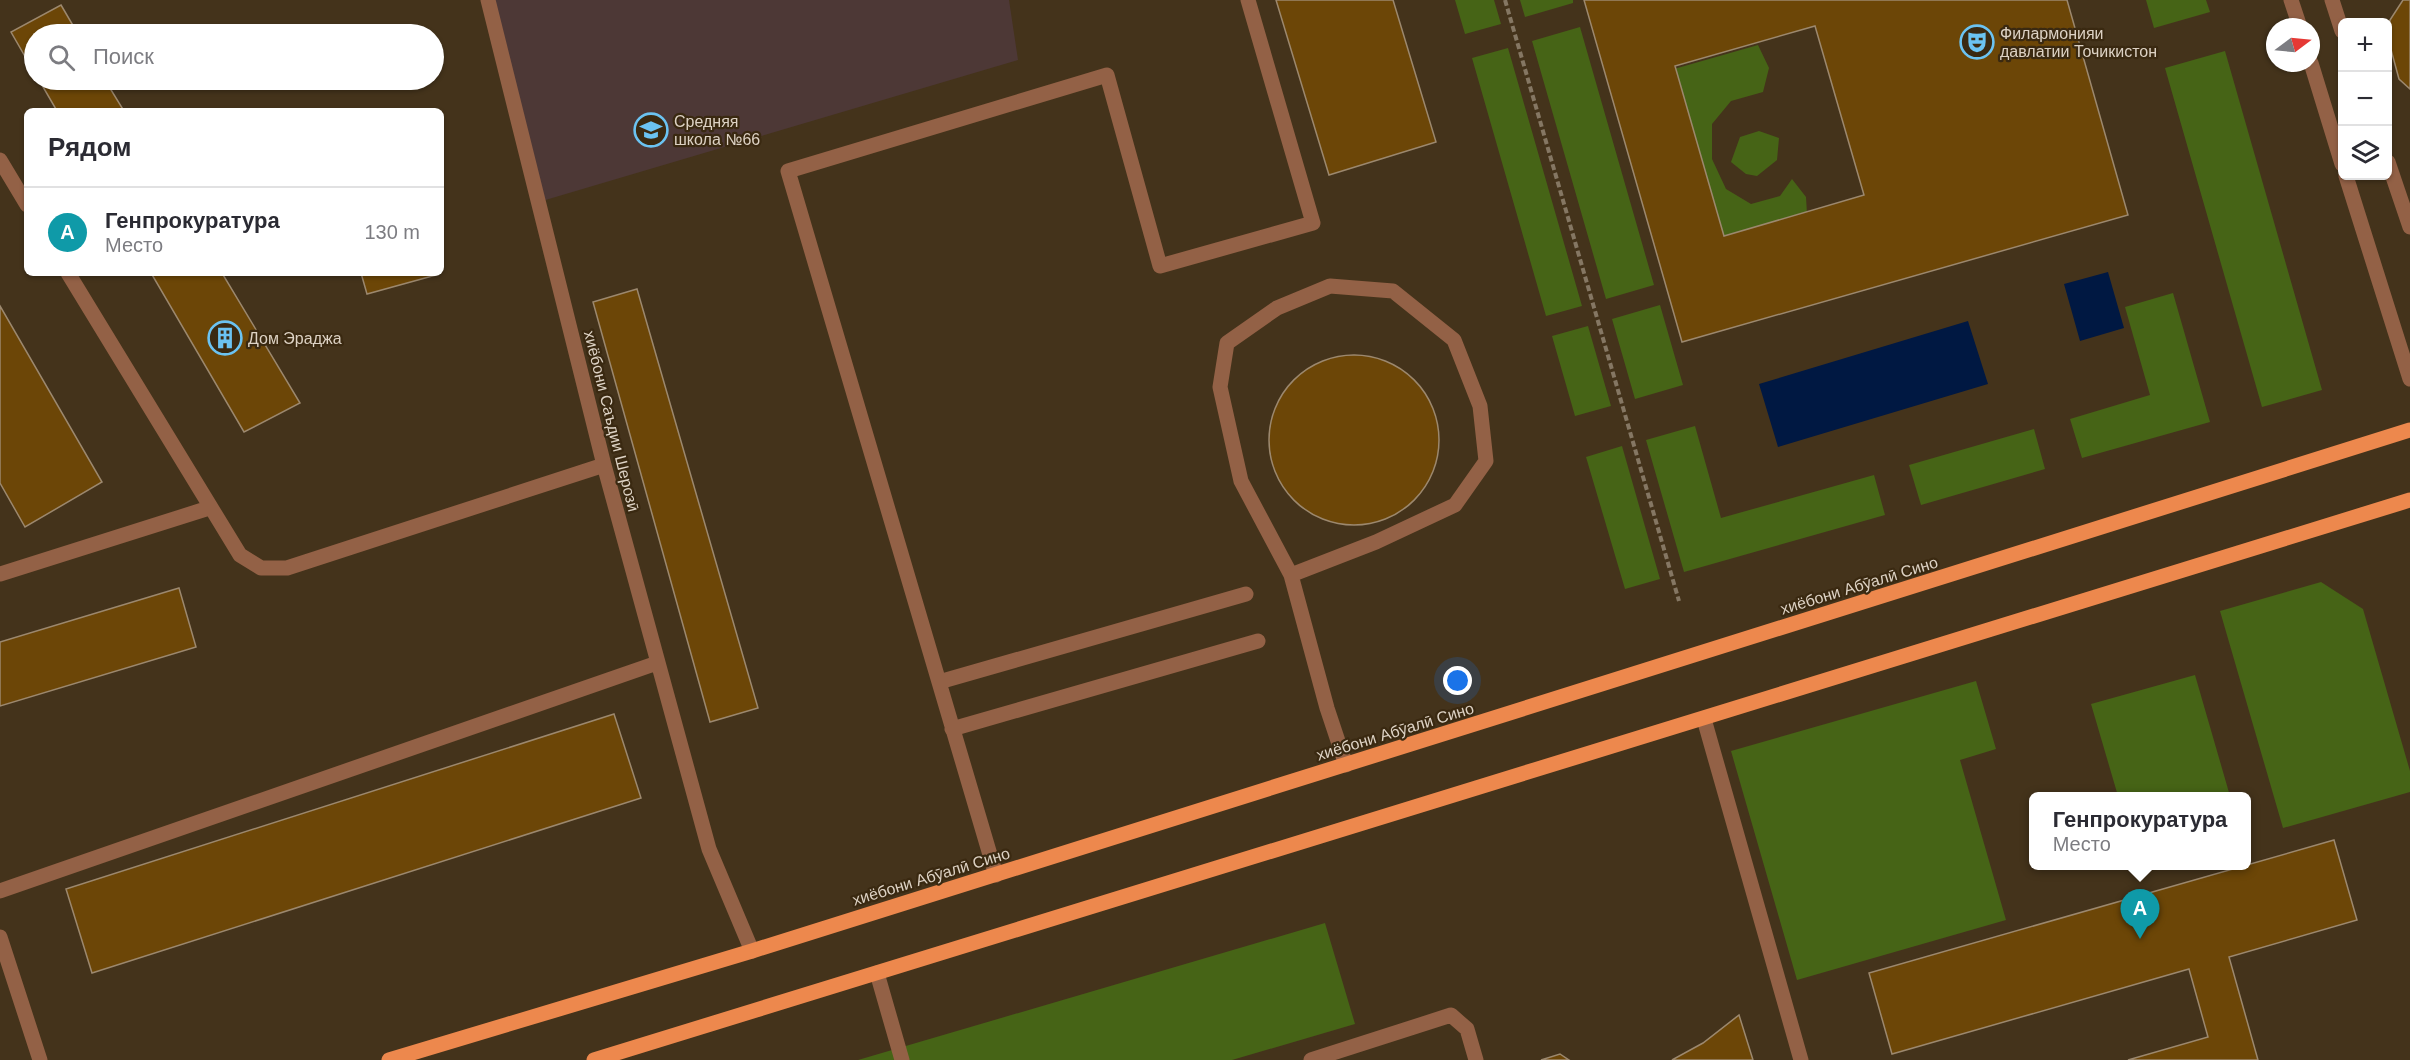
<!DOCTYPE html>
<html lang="ru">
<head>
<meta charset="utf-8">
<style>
  body { margin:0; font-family:Helvetica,sans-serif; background:#f7f7f7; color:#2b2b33 }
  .controls { position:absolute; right:18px; top:18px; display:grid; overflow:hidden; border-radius:9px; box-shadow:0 2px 4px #0004 }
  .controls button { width:54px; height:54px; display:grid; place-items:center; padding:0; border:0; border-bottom:2px solid #e1e1e2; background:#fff; color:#2b2b33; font:30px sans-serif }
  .compass { position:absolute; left:2266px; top:18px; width:54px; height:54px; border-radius:50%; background:#fff; box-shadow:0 2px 4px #0004; rotate:74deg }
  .you { position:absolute; left:1458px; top:681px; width:21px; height:21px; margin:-15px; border:4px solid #fff; border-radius:50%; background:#1a73e8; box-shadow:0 0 0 9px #1a73e833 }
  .badge { display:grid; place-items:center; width:39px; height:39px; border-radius:50%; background:#db2777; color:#fff; font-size:20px; font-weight:700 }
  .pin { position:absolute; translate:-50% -50px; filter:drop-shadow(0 2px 3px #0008) }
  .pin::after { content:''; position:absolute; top:32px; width:21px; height:18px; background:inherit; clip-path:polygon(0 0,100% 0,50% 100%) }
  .popup { position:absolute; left:2029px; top:792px; width:222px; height:78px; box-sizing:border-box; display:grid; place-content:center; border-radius:9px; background:#fff; filter:drop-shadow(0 2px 4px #0005); font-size:20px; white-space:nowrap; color:#7c7c81 }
  .popup b { font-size:22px; color:#2b2b33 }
  .popup::after { content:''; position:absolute; left:50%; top:100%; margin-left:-12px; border:12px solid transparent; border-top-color:#fff }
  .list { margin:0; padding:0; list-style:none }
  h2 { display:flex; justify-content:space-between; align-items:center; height:78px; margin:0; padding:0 24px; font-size:26px }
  h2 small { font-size:20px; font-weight:400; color:#7c7c81 }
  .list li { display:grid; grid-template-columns:39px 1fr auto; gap:18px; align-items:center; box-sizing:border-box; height:90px; padding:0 24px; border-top:2px solid #e1e1e2 }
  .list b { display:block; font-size:22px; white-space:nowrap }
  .list p { margin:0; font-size:20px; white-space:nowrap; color:#7c7c81 }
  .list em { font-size:20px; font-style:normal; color:#7c7c81 }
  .icon { flex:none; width:33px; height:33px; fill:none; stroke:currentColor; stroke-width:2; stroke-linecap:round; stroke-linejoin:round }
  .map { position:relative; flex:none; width:2410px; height:1060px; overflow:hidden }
  .search { position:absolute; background:#fff; box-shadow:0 2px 4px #0004; left:24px; top:24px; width:420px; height:66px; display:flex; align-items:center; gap:15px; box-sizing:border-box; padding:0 21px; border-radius:33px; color:#7c7c81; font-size:22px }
  .panel { position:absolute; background:#fff; box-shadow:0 2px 4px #0004; left:24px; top:108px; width:420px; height:168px; border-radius:9px }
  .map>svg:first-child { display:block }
  .education { fill:#4d3836 }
  .green { fill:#466416 }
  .water { fill:#001842 }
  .building { fill:#6c4607; stroke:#9c886e; stroke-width:1.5; fill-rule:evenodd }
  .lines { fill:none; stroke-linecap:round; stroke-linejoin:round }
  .path { stroke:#857763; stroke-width:4; stroke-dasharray:6 3; stroke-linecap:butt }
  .minor { stroke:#936146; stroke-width:15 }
  .major { stroke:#ed884d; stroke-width:15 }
  .labels { text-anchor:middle; stroke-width:4.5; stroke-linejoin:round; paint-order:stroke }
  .poi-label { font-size:16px; fill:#ddd2c4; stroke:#3a2911; text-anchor:start }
  .street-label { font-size:16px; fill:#ddd2c4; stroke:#3a2911 }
</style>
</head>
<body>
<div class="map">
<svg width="2410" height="1060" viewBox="0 0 2410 1060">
  <rect width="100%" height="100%" fill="#44331b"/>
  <path class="education" d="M484 0H1009L1018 60 542 201Z"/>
  <path class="green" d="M1455 0H1494L1501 24 1465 34Z
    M1520 0H1573V3L1525 17Z
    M2146 0H2206L2210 12 2154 28Z
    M1580 27 1654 285 1606 299 1532 41Z
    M1758 45 1769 68 1763 92 1731 101 1712 124V159L1726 189 1751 204 1780 196 1792 179 1806 197 1807 214 1722 238 1674 69Z
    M1508 48 1582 306 1546 316 1472 58Z
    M2225 51 2322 390 2262 407 2165 68Z
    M1759 131 1779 138 1777 160 1757 176 1746 174 1731 162 1740 137Z
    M2173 293 2210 422 2082 458 2070 419 2150 395 2125 307Z
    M1660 305 1683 385 1635 399 1612 319Z
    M1588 326 1611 406 1575 416 1552 336Z
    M1695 426 1721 518 1874 475 1885 515 1684 572 1646 440Z
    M2034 429 2045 469 1921 505 1909 465Z
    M1622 446 1660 579 1625 589 1586 457Z
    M2321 582 2363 609 2410 771V792L2283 828 2220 611Z
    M2195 675 2230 796H2118L2091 704Z
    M1976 681 1996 749 1960 760 2006 920 1797 980 1731 751Z
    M1325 923 1355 1024 1232 1060H858Z"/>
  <path class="water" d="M2108 272 2124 328 2080 341 2064 284Z
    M1968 321 1988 384 1778 447 1759 384Z"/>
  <path class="building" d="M1276 0H1393L1436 142 1329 175Z
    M1584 0H2067L2128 215 1682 342ZM1815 26 1864 195 1724 236 1675 66Z
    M2403 0H2410V89L2399 79 2390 46V20Z
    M61 5 78 34H34V72L11 32Z
    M39 80H105L124 111H57Z
    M151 273H222L300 403 244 432Z
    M361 273H435L436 275 367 294Z
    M637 289 758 708 710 722 593 302Z
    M0 306 102 482 25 527 0 483Z
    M1269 440a85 85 0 1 1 170 0a85 85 0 1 1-170 0Z
    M179 588 196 647 0 706V642Z
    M614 714 641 798 92 973 66 889Z
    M2334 840 2357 920 2229 957 2258 1060H2128L2208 1037 2189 969 1892 1054 1869 973Z
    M1739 1015 1753 1060H1672L1703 1043Z
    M1560 1054 1569 1060H1541Z"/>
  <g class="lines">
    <path class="path" d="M1505 0 1679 601"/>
    <path class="minor" d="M488 0 604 465 709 849 752 951
      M2291 0 2300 27
      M2332 0 2342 31
      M2311 63 2342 164
      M0 160 27 205
      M2388 162 2410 227
      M2346 176 2410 379
      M68 273 240 555 261 568H287L604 465
      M0 574 209 508
      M1291 575 1376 542 1455 505 1486 461 1480 406 1454 340 1393 291 1330 286 1277 308 1227 343 1220 387 1241 481 1291 575 1327 708 1346 765
      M939 682 1246 594
      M1704 719 1801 1060
      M952 729 1258 641
      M996 875 788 171 1107 75 1160 266 1313 223 1248 0
      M0 891 657 663
      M0 937 40 1060
      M877 973 902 1060
      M1311 1060 1451 1015 1467 1029 1476 1060"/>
    <path class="major" d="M389 1060 752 951 2410 430
      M594 1060 2410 500"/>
  </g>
  <defs>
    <symbol id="theatre-ring" viewBox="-11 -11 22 22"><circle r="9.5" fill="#3a2911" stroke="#6bc3f2" stroke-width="1.5"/><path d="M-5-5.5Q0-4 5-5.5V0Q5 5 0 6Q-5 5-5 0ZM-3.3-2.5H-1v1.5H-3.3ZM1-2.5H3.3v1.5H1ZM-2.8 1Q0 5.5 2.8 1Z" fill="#6bc3f2"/></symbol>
    <symbol id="school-ring" viewBox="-11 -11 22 22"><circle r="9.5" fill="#3a2911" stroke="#6bc3f2" stroke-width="1.5"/><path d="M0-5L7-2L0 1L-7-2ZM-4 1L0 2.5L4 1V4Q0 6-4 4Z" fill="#6bc3f2"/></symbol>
    <symbol id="building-ring" viewBox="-11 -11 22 22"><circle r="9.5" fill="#3a2911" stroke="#6bc3f2" stroke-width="1.5"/><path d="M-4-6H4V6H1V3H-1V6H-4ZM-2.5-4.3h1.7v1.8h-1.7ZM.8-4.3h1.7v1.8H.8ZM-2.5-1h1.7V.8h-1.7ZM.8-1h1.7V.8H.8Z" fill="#6bc3f2"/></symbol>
  </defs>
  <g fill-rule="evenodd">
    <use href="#theatre-ring" x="1958" y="23" width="38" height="38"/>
    <use href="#school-ring" x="632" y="111" width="38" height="38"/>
    <use href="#building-ring" x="206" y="319" width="38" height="38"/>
  </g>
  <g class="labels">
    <g class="poi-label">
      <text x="2000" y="39">Филармонияи<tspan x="2000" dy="18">давлатии Точикистон</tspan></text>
      <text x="674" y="127">Средняя<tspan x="674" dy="18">школа №66</tspan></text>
      <text x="248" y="344">Дом Эраджа</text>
    </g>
    <g class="street-label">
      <text transform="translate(612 421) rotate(76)" y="6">хиёбони Саъдии Шерозӣ</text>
      <text transform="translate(1859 585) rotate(-17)" y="6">хиёбони Абӯалӣ Сино</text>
      <text transform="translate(1395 731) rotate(-17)" y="6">хиёбони Абӯалӣ Сино</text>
      <text transform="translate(931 876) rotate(-17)" y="6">хиёбони Абӯалӣ Сино</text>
    </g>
  </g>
</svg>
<div class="controls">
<button>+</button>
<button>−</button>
<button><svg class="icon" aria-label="layers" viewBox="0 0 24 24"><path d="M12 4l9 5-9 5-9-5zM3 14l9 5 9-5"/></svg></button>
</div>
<svg class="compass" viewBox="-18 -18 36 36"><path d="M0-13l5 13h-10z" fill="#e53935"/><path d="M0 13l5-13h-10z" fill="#7c7c81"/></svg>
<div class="you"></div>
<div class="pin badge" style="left:2140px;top:939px;background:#0f9aa8">A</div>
<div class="popup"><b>Генпрокуратура</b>Место</div>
<div class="search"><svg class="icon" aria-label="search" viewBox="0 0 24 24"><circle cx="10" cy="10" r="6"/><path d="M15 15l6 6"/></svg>Поиск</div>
<section class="panel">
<h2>Рядом<small></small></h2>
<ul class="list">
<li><span class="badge" style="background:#0f9aa8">A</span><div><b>Генпрокуратура</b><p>Место</p></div><em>130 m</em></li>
</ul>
</section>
</div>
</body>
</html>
